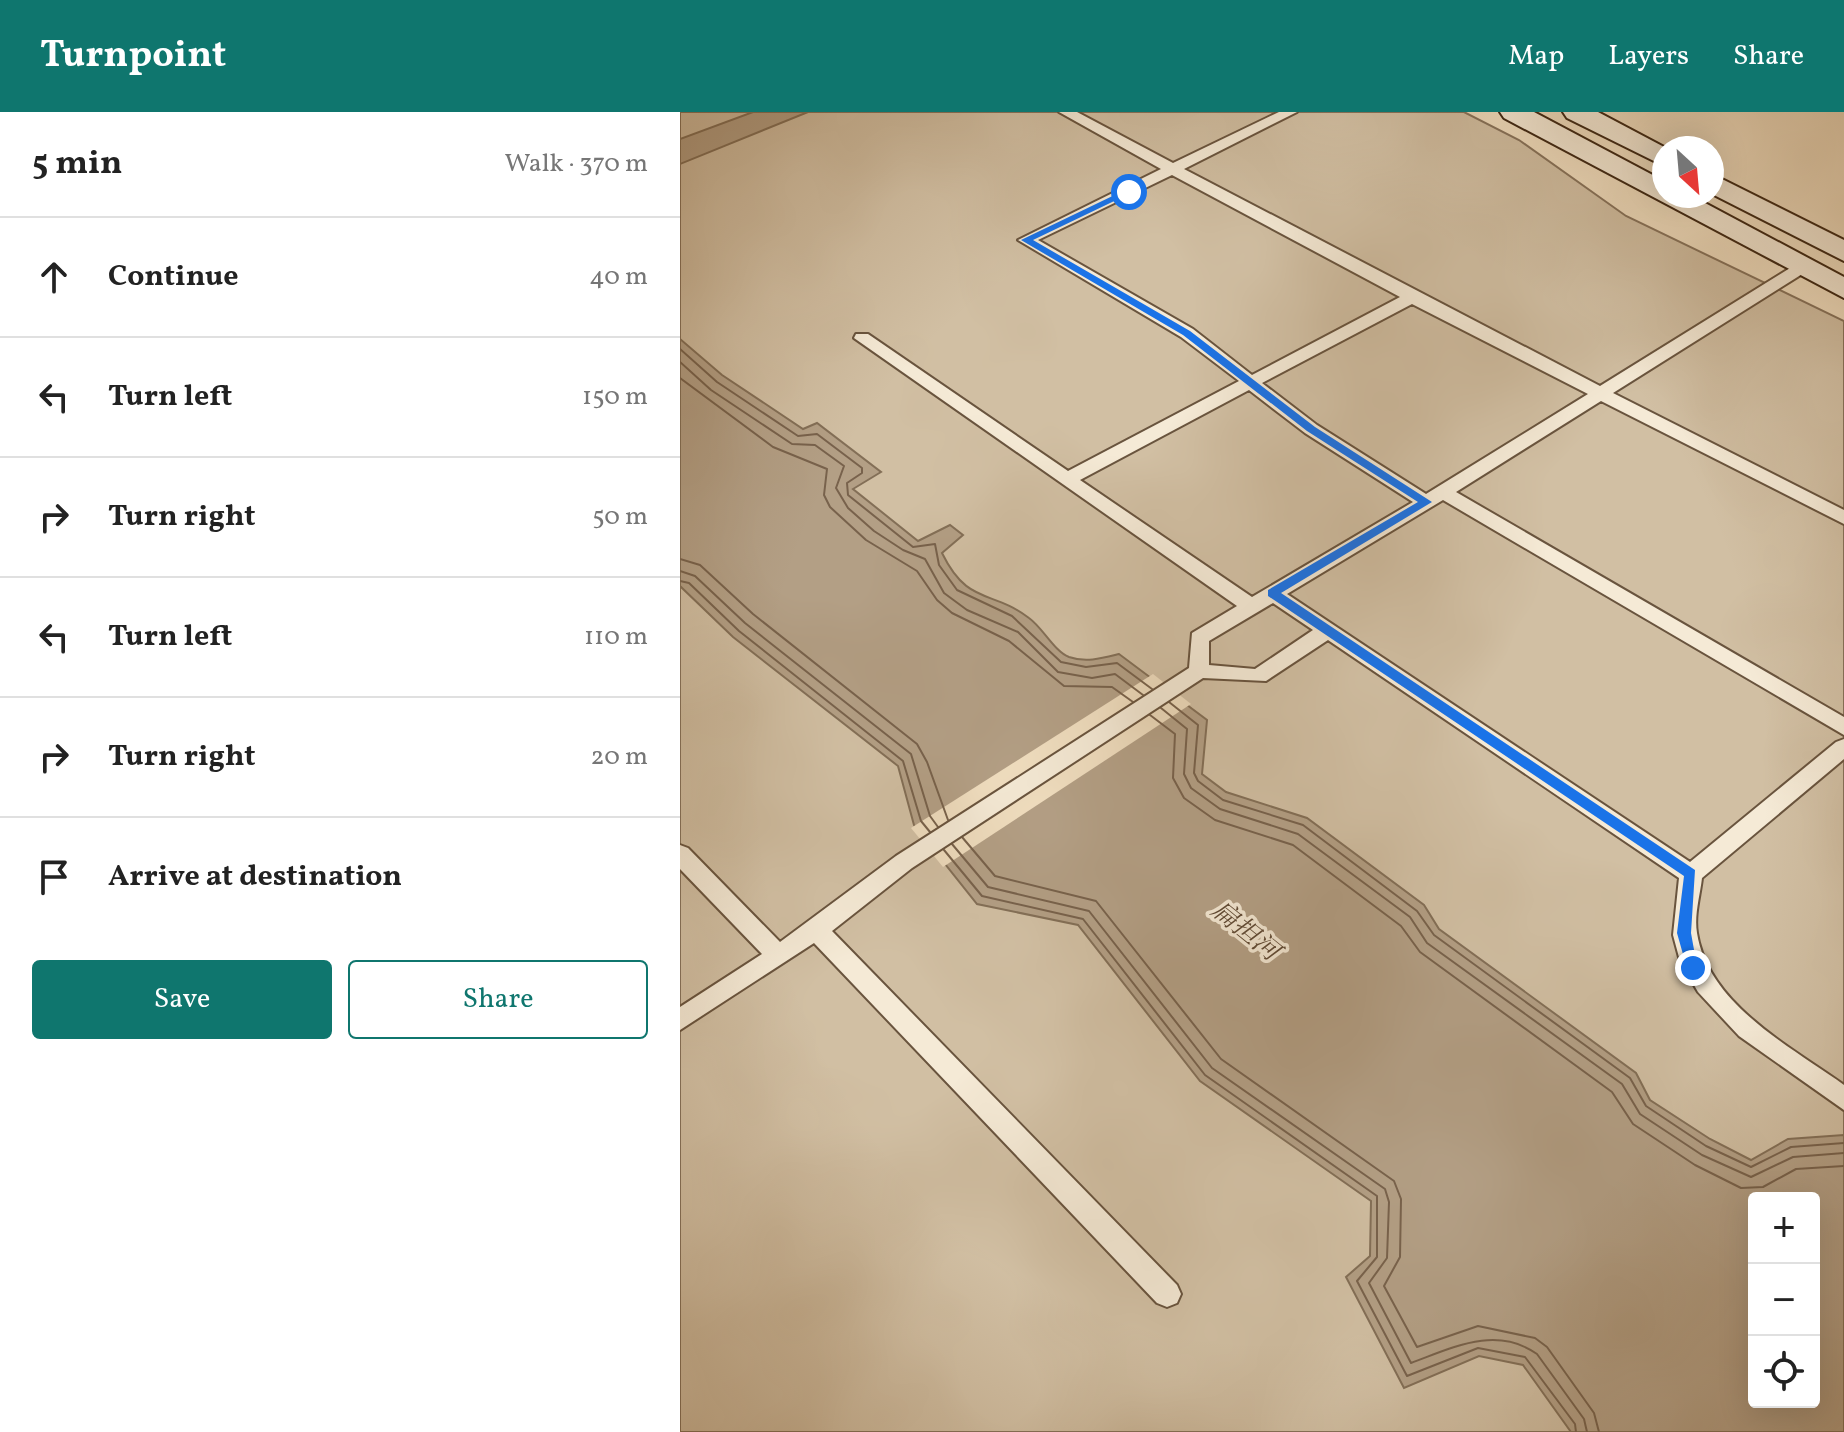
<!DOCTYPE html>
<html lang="en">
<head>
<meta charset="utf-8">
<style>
  body { margin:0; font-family:Vollkorn,"Noto Serif SC",serif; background:#f2f2f2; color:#222 }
  .controls { position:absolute; right:24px; bottom:24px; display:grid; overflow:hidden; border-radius:8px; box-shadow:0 8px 32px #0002 }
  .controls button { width:72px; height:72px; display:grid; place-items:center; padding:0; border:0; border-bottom:2px solid #e0e0e0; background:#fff; color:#222; font:40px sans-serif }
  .compass { position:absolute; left:972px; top:24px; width:72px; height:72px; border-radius:50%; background:#fff; box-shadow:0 8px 32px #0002; rotate:154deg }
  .stop { position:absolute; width:24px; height:24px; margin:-18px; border:6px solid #1a73e8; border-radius:50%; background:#fff }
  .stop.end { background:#1a73e8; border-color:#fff; box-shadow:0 2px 8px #0008 }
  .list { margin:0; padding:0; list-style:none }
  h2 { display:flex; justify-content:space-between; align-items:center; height:104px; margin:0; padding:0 32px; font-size:34px }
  h2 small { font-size:26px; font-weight:400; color:#767676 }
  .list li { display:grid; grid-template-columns:52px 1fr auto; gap:24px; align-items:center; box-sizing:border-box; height:120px; padding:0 32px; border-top:2px solid #e0e0e0 }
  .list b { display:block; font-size:30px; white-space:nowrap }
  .list em { font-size:26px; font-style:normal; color:#767676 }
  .actions { display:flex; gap:16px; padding:24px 32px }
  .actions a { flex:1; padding:18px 0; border:2px solid #0f766e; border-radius:8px; text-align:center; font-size:28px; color:#0f766e }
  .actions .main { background:#0f766e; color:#fff }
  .icon { flex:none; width:44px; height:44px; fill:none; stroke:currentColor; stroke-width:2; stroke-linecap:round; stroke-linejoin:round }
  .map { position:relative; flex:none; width:1164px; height:1320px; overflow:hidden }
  header { display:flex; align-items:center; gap:48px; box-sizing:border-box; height:112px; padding:0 40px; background:#0f766e; color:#fff }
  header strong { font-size:38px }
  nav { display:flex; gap:44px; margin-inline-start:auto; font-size:28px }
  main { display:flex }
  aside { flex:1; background:#fff }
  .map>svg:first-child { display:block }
  .green { fill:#d1bfa3; stroke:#86725b; stroke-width:2; fill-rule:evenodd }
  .water { fill:#b39f85; stroke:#836f57; stroke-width:2; fill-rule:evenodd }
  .pier { fill:#f0dec0 }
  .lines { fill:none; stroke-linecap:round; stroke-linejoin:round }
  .shore { stroke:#78624c; stroke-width:2 }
  .pedestrian-casing { stroke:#69543e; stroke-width:4 }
  .secondary-casing { stroke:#3c2613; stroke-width:4 }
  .pedestrian { fill:#f5ead6; fill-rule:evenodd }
  .secondary { fill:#f5ead6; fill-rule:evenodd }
  .route { fill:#1a73e8 }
  .labels { text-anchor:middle; stroke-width:7; stroke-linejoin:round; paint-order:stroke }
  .water-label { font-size:26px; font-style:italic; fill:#604a35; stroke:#f5ead6 }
</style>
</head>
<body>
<header>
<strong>Turnpoint</strong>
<nav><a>Map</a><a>Layers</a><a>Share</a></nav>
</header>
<main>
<aside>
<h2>5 min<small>Walk · 370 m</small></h2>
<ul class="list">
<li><svg class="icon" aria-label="ahead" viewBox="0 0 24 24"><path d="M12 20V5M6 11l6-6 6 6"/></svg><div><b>Continue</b></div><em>40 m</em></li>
<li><svg class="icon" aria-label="left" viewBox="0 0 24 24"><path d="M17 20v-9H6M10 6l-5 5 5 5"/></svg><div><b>Turn left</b></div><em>150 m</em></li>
<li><svg class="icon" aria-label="right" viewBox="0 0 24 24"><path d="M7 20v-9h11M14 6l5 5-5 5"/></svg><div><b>Turn right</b></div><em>50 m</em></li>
<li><svg class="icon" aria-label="left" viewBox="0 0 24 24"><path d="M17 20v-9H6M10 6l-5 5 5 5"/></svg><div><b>Turn left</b></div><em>110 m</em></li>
<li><svg class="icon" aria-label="right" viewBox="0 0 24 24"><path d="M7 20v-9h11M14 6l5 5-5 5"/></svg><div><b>Turn right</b></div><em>20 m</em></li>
<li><svg class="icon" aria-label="arrive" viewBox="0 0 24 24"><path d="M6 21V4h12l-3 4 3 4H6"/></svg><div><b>Arrive at destination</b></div></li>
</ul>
<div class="actions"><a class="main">Save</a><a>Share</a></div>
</aside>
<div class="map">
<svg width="1164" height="1320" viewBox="0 0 1164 1320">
  <rect width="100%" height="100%" fill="#f0dec0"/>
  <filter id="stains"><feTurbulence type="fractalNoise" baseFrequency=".0025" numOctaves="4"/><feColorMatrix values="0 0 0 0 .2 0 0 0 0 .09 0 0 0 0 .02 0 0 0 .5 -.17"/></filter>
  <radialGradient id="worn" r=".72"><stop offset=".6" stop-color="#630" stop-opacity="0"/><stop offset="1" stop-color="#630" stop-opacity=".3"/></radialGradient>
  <path class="green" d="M0 0H784L839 28 946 104 1164 209V1320H0ZM1074 1086H1134V1290H1074Z"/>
  <path class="water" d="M73 0H128L0 52V27Z
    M0 227 42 263 123 317 137 311 201 360 173 377 238 429 270 413 283 423 262 441C288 494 311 477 349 506 363 516 374 539 389 545 406 551 423 546 439 542L527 608 522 662 546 680 627 706 744 793 759 817 956 961 970 988 1030 1027 1071 1048 1108 1027 1164 1023V1320H891L843 1253 799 1244 724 1276 666 1165 690 1144 691 1089 520 969 398 813 297 792 234 713 218 654 53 525 0 474ZM1074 1086H1134V1290H1074Z"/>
  <path class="pier" d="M473 562 511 592 263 755 231 716Z"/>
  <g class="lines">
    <path class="shore" d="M0 237 37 270 118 324 137 322 182 356V361L167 371 168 383 233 435 255 432 259 453 277 478 332 504 381 550 406 555 437 551 472 577
      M0 250 31 278 112 332 135 333 164 354 156 376 168 396 194 419 223 438 245 447 264 481 287 498 338 520 378 560 412 566 435 562 463 583
      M0 266 93 335 147 357 144 383 150 395 186 428 237 459 257 488 272 501 329 529 384 574 432 575 453 590
      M0 447 20 453 73 502 237 632 247 650 268 708
      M0 459 15 464 65 511 231 642 250 704 258 715
      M0 469 9 471 59 519 223 649 241 709 250 720
      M489 590 518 613 514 661 518 669 543 688 623 713 737 799 754 823 950 966 966 994 1026 1034 1071 1055 1111 1035 1164 1031
      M481 596 507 617 504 662 511 676 540 697 618 722 730 805 747 831 942 972 960 1002 1022 1043 1071 1065 1113 1045 1164 1041
      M470 603 495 622 493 666 504 686 535 708 613 733 721 814 740 840 932 980 953 1012 1015 1053 1061 1076 1083 1075 1116 1057 1164 1054
      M282 725 315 764 416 789 541 947 714 1069 721 1087 720 1145 704 1174 737 1235 798 1214 855 1226 867 1235 914 1301 919 1320
      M272 732 308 775 409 799 532 956 705 1077 709 1090 707 1146 689 1171 731 1251C772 1236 816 1213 857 1242L904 1307 907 1320
      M264 738 302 784 403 807 525 963 697 1084V1145L677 1169 727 1264 798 1236 845 1245 895 1312 896 1320"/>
    <defs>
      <path id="pedestrian" d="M379 0H397L493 51 599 0H617L504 57 920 274 1115 153H1127V159L933 281 1164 398V412L921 289 776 380 1164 605V623L763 388 607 482 1010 750 1156 630 1164 627V647L1022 766C1020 784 1014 803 1017 821 1028 892 1111 935 1164 973V998L1059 924 1018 880 1000 849 993 823 999 766 648 528 586 569 523 566 232 756 152 819 497 1173 501 1182 497 1191 487 1195 477 1191 134 831 0 918V895L82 842 0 757V733L8 736 100 830 216 744 509 556 512 521 557 494 174 226 176 222H188L388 359 559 269 501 225 338 128 481 57ZM492 63 720 185 572 263 513 217 358 128ZM732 192 908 282 746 382 637 313 582 271ZM569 278 625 321 733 390 572 485 400 368ZM593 491 633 518 575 557 529 553V529Z"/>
      <path id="secondary" d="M820 0H854L984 69V84H1012L1164 165V186L824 6Z
        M883 0H918L986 36 984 54 887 6Z
        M1032 62 1164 128V149L1032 82Z"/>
    </defs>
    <use href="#pedestrian" class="pedestrian-casing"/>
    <use href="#secondary" class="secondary-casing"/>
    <use href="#pedestrian" class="pedestrian"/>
    <use href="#secondary" class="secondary"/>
  </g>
  <path class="route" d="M445 78 453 80 353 128 510 219 635 315 752 390 601 481 1015 758 1011 821 1018 860H1008L997 821 1004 764 588 484V478L738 390 627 319 503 223 341 128Z"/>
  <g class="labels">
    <g class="water-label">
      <text transform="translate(566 818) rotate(39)" y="9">扁担河</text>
    </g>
  </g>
  <rect width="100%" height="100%" filter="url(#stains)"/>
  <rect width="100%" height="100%" fill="url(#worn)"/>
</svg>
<div class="controls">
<button>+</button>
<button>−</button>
<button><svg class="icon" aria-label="locate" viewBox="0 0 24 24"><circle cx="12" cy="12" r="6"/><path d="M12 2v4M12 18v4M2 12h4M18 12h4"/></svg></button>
</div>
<svg class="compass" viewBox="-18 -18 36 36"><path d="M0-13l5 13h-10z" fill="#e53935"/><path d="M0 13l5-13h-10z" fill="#767676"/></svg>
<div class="stop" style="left:449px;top:80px"></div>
<div class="stop end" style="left:1013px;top:856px"></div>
</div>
</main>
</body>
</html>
